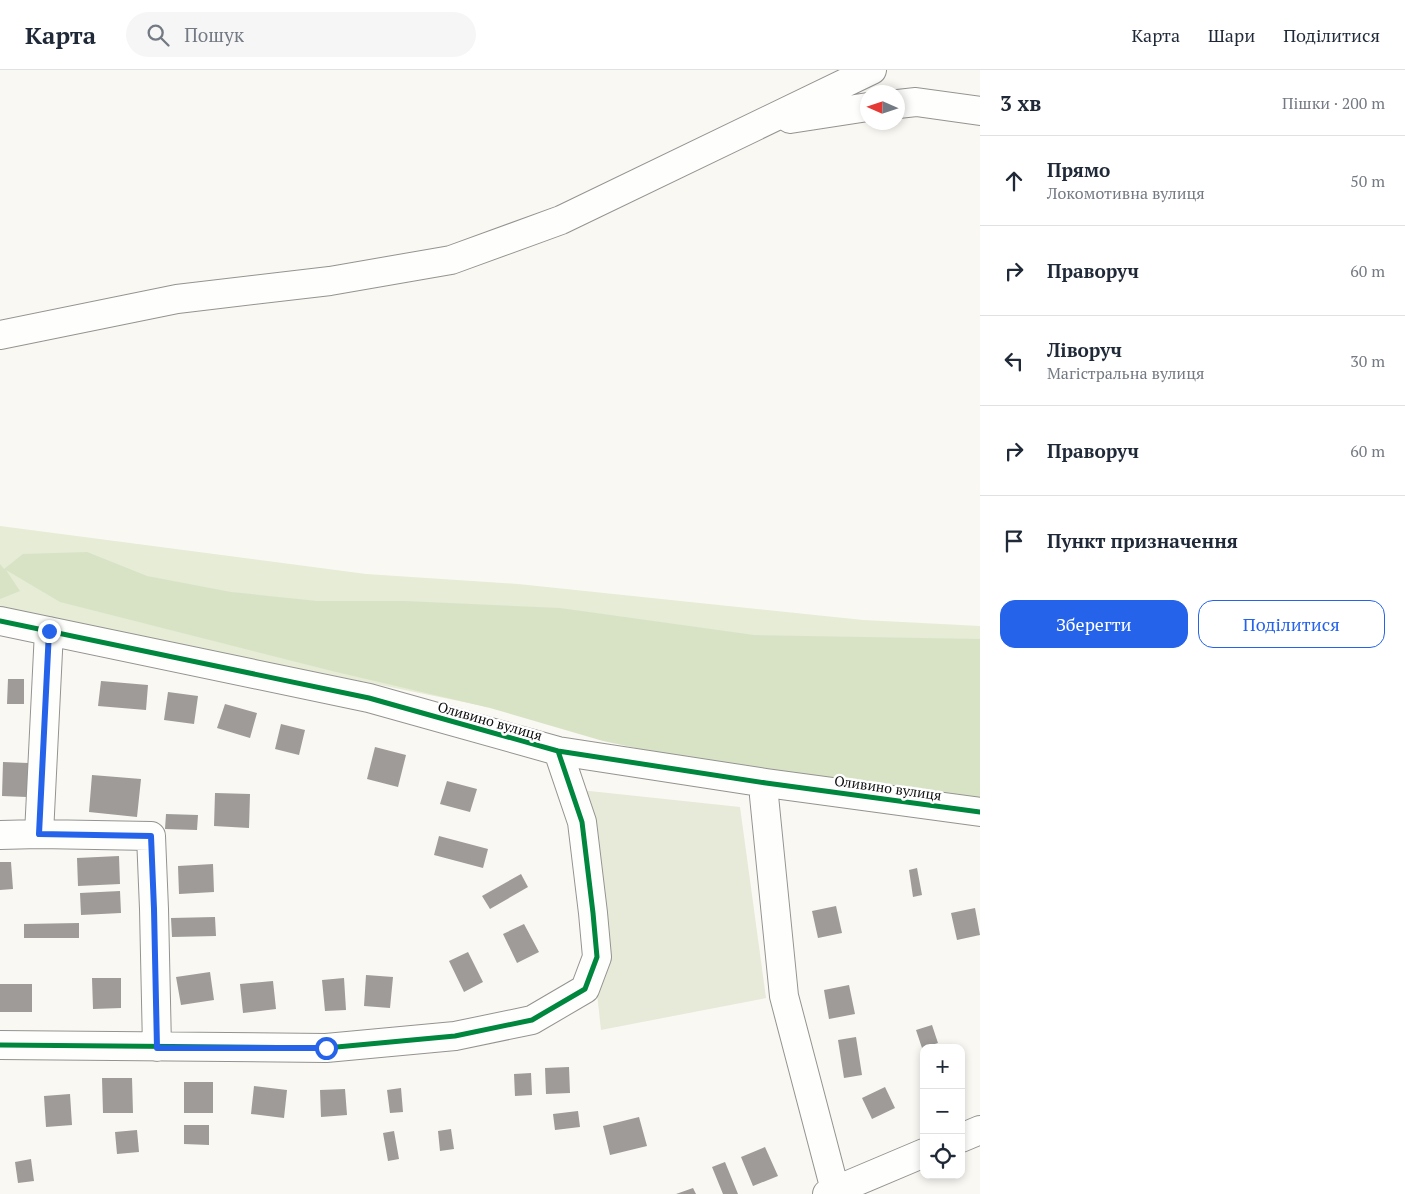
<!DOCTYPE html>
<html lang="uk">
<head>
<meta charset="utf-8">
<style>
  body { margin:0; font-family:"PT Serif",serif; background:#f6f6f7; color:#1f2937 }
  .controls { position:absolute; right:15px; bottom:15px; display:grid; overflow:hidden; border-radius:10px; box-shadow:0 2px 8px #0003 }
  .controls button { width:45px; height:45px; display:grid; place-items:center; padding:0; border:0; border-bottom:1px solid #e0e1e3; background:#fff; color:#1f2937; font:25px sans-serif }
  .compass { position:absolute; left:860px; top:15px; width:45px; height:45px; border-radius:50%; background:#fff; box-shadow:0 2px 8px #0003; rotate:273deg }
  .stop { position:absolute; width:15px; height:15px; margin:-11px; border:4px solid #2563eb; border-radius:50%; background:#fff }
  .stop.end { background:#2563eb; border-color:#fff; box-shadow:0 1px 5px #0008 }
  .list { margin:0; padding:0; list-style:none }
  h2 { display:flex; justify-content:space-between; align-items:center; height:65px; margin:0; padding:0 20px; font-size:21px }
  h2 small { font-size:16px; font-weight:400; color:#747a83 }
  .list li { display:grid; grid-template-columns:32px 1fr auto; gap:15px; align-items:center; box-sizing:border-box; height:90px; padding:0 20px; border-top:1px solid #e0e1e3 }
  .list b { display:block; font-size:19px; white-space:nowrap }
  .list p { margin:0; font-size:16px; white-space:nowrap; color:#747a83 }
  .list em { font-size:16px; font-style:normal; color:#747a83 }
  .actions { display:flex; gap:10px; padding:15px 20px }
  .actions a { flex:1; padding:11px 0; border:1px solid #2563eb; border-radius:15px; text-align:center; font-size:18px; color:#2563eb }
  .actions .main { background:#2563eb; color:#fff }
  .icon { flex:none; width:28px; height:28px; fill:none; stroke:currentColor; stroke-width:2; stroke-linecap:round; stroke-linejoin:round }
  .map { position:relative; flex:none; width:980px; height:1124px; overflow:hidden }
  header { display:flex; align-items:center; gap:30px; box-sizing:border-box; height:70px; padding:0 25px; background:#fff; border-bottom:1px solid #e0e1e3 }
  header strong { font-size:24px }
  nav { display:flex; gap:28px; margin-inline-start:auto; font-size:18px }
  .search { width:350px; height:45px; background:#f6f6f7; display:flex; align-items:center; gap:12px; box-sizing:border-box; padding:0 18px; border-radius:28px; color:#747a83; font-size:19px }
  main { display:flex }
  aside { flex:1; background:#fff }
  .map>svg:first-child { display:block }
  .green { fill:#e6ecd5 }
  .forest { fill:#d8e3c5 }
  .cemetery { fill:#e7e9d9 }
  .building { fill:#9e9b98 }
  .lines { fill:none; stroke-linecap:round; stroke-linejoin:round }
  .minor-casing { stroke:#949391; stroke-width:30 }
  .minor { stroke:#fefefd; stroke-width:28 }
  .cycleway-casing { stroke:#fff; stroke-width:8 }
  .cycleway { stroke:#00873e; stroke-width:5 }
  .route { stroke:#2563eb; stroke-width:6 }
  .labels { text-anchor:middle; stroke-width:5; stroke-linejoin:round; paint-order:stroke }
  .street-label { font-size:14px; fill:#0d0d0d; stroke:#fff }
</style>
</head>
<body>
<header>
<strong>Карта</strong>
<div class="search"><svg class="icon" aria-label="search" viewBox="0 0 24 24"><circle cx="10" cy="10" r="6"/><path d="M15 15l6 6"/></svg>Пошук</div>
<nav><a>Карта</a><a>Шари</a><a>Поділитися</a></nav>
</header>
<main>
<div class="map">
<svg width="980" height="1124" viewBox="0 0 980 1124">
  <rect width="100%" height="100%" fill="#faf8f3"/>
  <path class="green" d="M0 456 366 504 518 514 863 550 980 556V730L814 708 469 633 0 538Z"/>
  <path class="forest" d="M87 482 147 506 231 522 317 531H404L560 538 754 565 980 569V732L687 689 603 671 490 638 332 601 60 532 6 500 20 521 0 529V494L4 499 23 484Z"/>
  <path class="cemetery" d="M580 720 740 737 766 928 601 960 586 823Z"/>
  <path class="building" d="M8 609H24V634H7Z
    M101 611 148 615 146 640 98 636Z
    M168 622 198 626 194 654 164 650Z
    M225 634 257 643 250 668 217 658Z
    M281 654 305 660 299 685 275 679Z
    M375 677 406 685 398 717 367 709Z
    M3 692 28 693 27 727 2 726Z
    M92 705 141 709 137 747 89 742Z
    M447 711 477 719 470 742 440 734Z
    M215 723 250 724 249 758 214 756Z
    M166 744 198 745 197 760 165 759Z
    M439 766 488 779 483 798 434 785Z
    M119 786 120 814 78 816 77 788Z
    M0 792H11L13 819 0 820Z
    M213 794 214 822 179 824 178 796Z
    M917 798 922 825 913 827 909 800Z
    M521 804 528 817 490 839 482 826Z
    M120 821 121 843 81 845 80 823Z
    M836 836 842 863 818 868 812 841Z
    M975 838 980 865 957 870 951 843Z
    M215 847 216 866 172 867 171 848Z
    M79 853V868H24V854Z
    M524 854 539 882 517 893 503 864Z
    M468 882 483 912 464 922 449 891Z
    M210 902 214 930 181 935 176 907Z
    M366 905 393 907 390 938 364 936Z
    M92 908H121V938L93 939Z
    M344 908 346 940 325 941 322 910Z
    M273 911 276 939 243 943 240 914Z
    M0 914H32V942H0Z
    M849 915 855 944 829 949 824 920Z
    M932 955 938 973 922 978 916 960Z
    M856 967 862 1005 844 1008 838 970Z
    M569 997 570 1023 546 1024 545 998Z
    M531 1003 532 1025 515 1026 514 1004Z
    M102 1008H132L133 1043H103Z
    M184 1012H213V1043H184Z
    M254 1016 287 1020 284 1048 251 1044Z
    M885 1017 895 1038 872 1049 862 1028Z
    M401 1018 403 1042 390 1043 387 1020Z
    M345 1019 347 1045 321 1047 320 1020Z
    M70 1024 72 1055 46 1057 44 1026Z
    M578 1041 580 1057 555 1060 553 1044Z
    M639 1047 647 1076 610 1085 603 1056Z
    M184 1055H209V1075L184 1074Z
    M451 1059 454 1079 440 1081 438 1061Z
    M137 1060 139 1082 117 1084 115 1062Z
    M394 1061 399 1089 388 1091 383 1063Z
    M765 1077 778 1106 753 1116 741 1087Z
    M31 1089 34 1111 18 1113 15 1092Z
    M725 1092 738 1124H723L712 1097Z
    M693 1118 696 1124H676Z"/>
  <g class="lines">
    <defs>
      <path id="minor" d="M898 34 916 32 980 41
        M790 49 868 37
        M0 265 177 229 330 211 451 190 561 150 872 0
        M0 551 369 628 558 681 766 713 980 742
        M766 713 764 726 784 926 835 1120
        M39 764 49 561
        M0 765 39 764 151 766 154 839 157 977
        M0 975 326 978 455 966 532 950 585 919 597 887 593 843 582 752 558 681
        M961 1068 980 1060
        M827 1124 924 1083"/>
    </defs>
    <use href="#minor" class="minor-casing"/>
    <use href="#minor" class="minor"/>
    <defs>
      <path id="cycleway" d="M0 551 369 628 558 681 766 713 980 742
        M0 975 326 978 455 966 532 950 585 919 597 887 593 843 582 752 558 681"/>
    </defs>
    <use href="#cycleway" class="cycleway-casing"/>
    <use href="#cycleway" class="cycleway"/>
  </g>
  <g class="lines">
    <path class="route" d="M49 561 39 764 151 766 154 839 157 978H326"/>
  </g>
  <g class="labels">
    <g class="street-label">
      <text transform="translate(490 651) rotate(16)" y="5">Оливино вулиця</text>
      <text transform="translate(888 718) rotate(8)" y="5">Оливино вулиця</text>
    </g>
  </g>
</svg>
<div class="controls">
<button>+</button>
<button>−</button>
<button><svg class="icon" aria-label="locate" viewBox="0 0 24 24"><circle cx="12" cy="12" r="6"/><path d="M12 2v4M12 18v4M2 12h4M18 12h4"/></svg></button>
</div>
<svg class="compass" viewBox="-18 -18 36 36"><path d="M0-13l5 13h-10z" fill="#e53935"/><path d="M0 13l5-13h-10z" fill="#747a83"/></svg>
<div class="stop" style="left:326px;top:978px"></div>
<div class="stop end" style="left:49px;top:561px"></div>
</div>
<aside>
<h2>3 хв<small>Пішки · 200 m</small></h2>
<ul class="list">
<li><svg class="icon" aria-label="ahead" viewBox="0 0 24 24"><path d="M12 20V5M6 11l6-6 6 6"/></svg><div><b>Прямо</b><p>Локомотивна вулиця</p></div><em>50 m</em></li>
<li><svg class="icon" aria-label="right" viewBox="0 0 24 24"><path d="M7 20v-9h11M14 6l5 5-5 5"/></svg><div><b>Праворуч</b></div><em>60 m</em></li>
<li><svg class="icon" aria-label="left" viewBox="0 0 24 24"><path d="M17 20v-9H6M10 6l-5 5 5 5"/></svg><div><b>Ліворуч</b><p>Магістральна вулиця</p></div><em>30 m</em></li>
<li><svg class="icon" aria-label="right" viewBox="0 0 24 24"><path d="M7 20v-9h11M14 6l5 5-5 5"/></svg><div><b>Праворуч</b></div><em>60 m</em></li>
<li><svg class="icon" aria-label="arrive" viewBox="0 0 24 24"><path d="M6 21V4h12l-3 4 3 4H6"/></svg><div><b>Пункт призначення</b></div></li>
</ul>
<div class="actions"><a class="main">Зберегти</a><a>Поділитися</a></div>
</aside>
</main>
</body>
</html>
